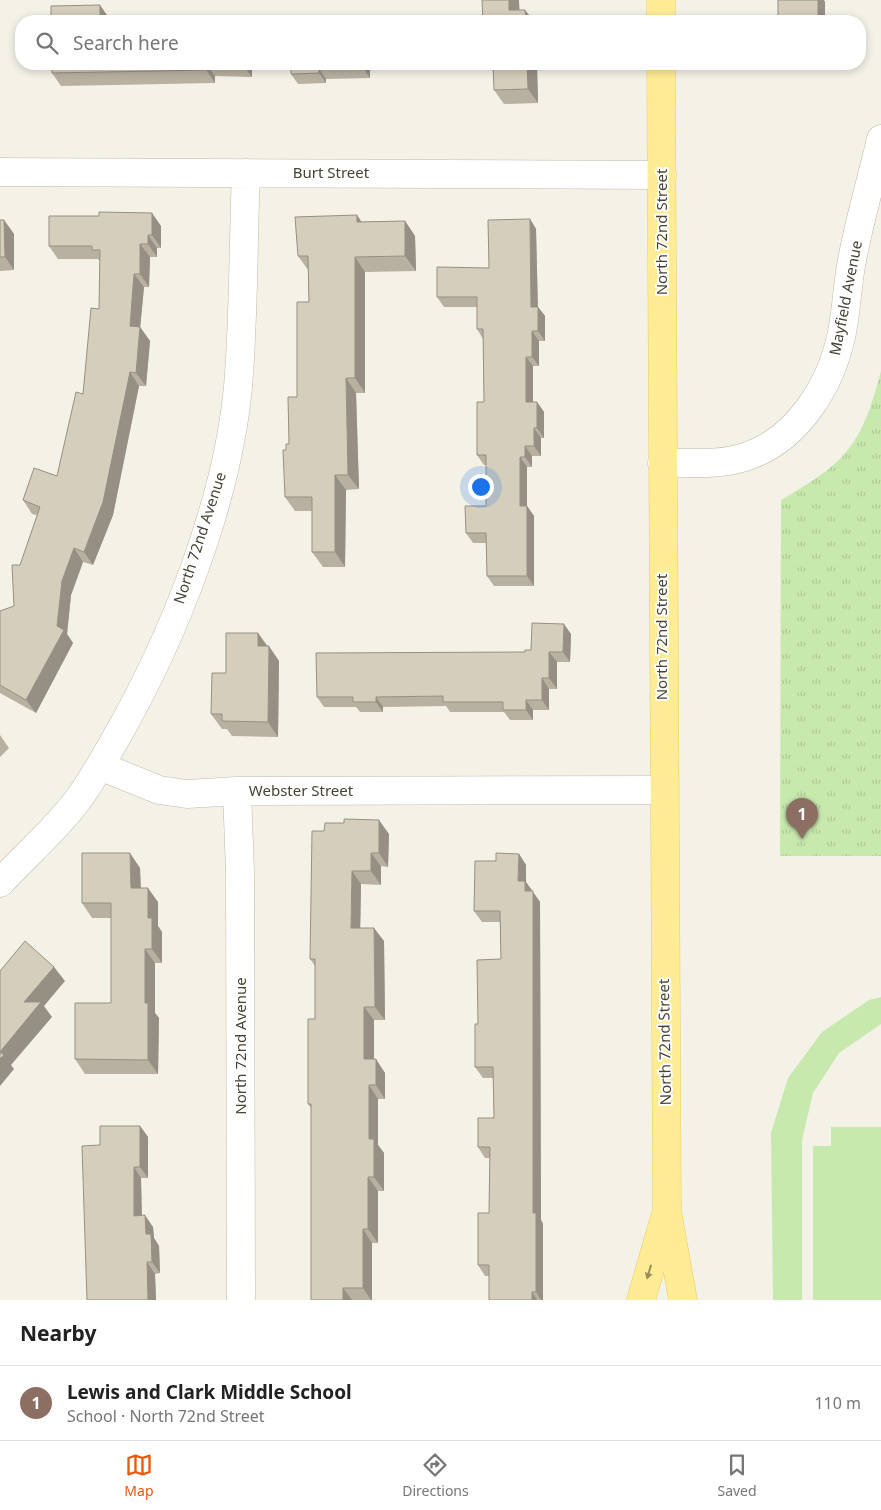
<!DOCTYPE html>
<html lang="en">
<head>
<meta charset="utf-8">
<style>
  body { margin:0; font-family:"Noto Sans",sans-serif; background:#f6f6f6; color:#222 }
  .you { position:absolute; left:480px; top:486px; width:18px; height:18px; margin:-12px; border:4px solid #fff; border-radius:50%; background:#1a73e8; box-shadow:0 0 0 8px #1a73e833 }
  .badge { display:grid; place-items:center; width:32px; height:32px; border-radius:50%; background:#ea580c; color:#fff; font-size:16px; font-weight:700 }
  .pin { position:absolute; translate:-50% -41px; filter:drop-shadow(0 1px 2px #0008) }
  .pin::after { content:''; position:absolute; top:26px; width:18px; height:15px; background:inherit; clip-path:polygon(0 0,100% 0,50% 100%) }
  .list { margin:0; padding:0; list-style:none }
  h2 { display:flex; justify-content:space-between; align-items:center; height:65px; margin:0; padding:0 20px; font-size:21px }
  h2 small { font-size:16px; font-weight:400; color:#767676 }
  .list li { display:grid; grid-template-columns:32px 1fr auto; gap:15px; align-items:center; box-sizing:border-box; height:75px; padding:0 20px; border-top:1px solid #e0e0e0 }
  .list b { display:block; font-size:19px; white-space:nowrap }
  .list p { margin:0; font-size:16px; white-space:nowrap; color:#767676 }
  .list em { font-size:16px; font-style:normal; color:#767676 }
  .icon { flex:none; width:28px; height:28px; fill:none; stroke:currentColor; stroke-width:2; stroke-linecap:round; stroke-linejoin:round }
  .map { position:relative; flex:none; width:881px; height:1300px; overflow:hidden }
  .search { position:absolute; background:#fff; box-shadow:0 2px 8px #0003; left:15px; right:15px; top:15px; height:55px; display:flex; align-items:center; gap:12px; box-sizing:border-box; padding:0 18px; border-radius:20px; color:#767676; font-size:19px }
  .sheet { height:140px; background:#fff }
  nav { display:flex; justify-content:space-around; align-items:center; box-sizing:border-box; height:70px; border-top:1px solid #e0e0e0; background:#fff; font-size:14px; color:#767676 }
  nav a { display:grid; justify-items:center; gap:2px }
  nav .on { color:#ea580c }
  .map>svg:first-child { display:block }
  .park { fill:url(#park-tufts) }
  .pitch { fill:#c8e9ae }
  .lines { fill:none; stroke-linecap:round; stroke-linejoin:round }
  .minor-casing { stroke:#c0baa9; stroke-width:29 }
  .major-casing { stroke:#e7cd61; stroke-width:29 }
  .minor { stroke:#fff; stroke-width:28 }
  .major { stroke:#ffec94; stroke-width:28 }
  .wall { fill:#b8b1a2 }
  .shaded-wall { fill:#969084 }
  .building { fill:#d6cebc; stroke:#969084 }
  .oneway { fill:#9a8e60 }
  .labels { text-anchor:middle; stroke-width:4; stroke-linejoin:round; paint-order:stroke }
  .street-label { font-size:15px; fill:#474235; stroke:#fff }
</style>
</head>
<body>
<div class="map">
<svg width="881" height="1300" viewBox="0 0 881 1300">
  <defs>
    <pattern id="park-tufts" width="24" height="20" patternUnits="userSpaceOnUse" patternTransform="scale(1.25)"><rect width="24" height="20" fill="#c8e9ae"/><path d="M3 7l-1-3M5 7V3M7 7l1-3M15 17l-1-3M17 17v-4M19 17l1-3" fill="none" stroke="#adc996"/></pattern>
  </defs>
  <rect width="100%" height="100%" fill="#f4f1e7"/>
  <path class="park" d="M881 371V856H780L781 500C848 461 861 446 881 371Z"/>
  <path class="pitch" d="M881 997V1024L839 1053 813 1093 802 1140V1300H773L771 1133 788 1078 822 1032 869 1000Z
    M831 1127H881V1300H813V1146H831Z"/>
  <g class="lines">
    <defs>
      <path id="minor" d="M0 172 662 175
        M662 463C689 462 718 466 745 457 798 440 832 384 842 332 846 312 847 292 850 272 857 227 871 183 881 139
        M100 766 159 790 187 794 237 791 663 790
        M237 791 240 871 241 1300
        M0 883C25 856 55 830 77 801 92 781 104 759 116 738 174 637 227 503 238 387 244 316 243 244 246 173"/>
      <path id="major" d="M661 0V21
        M661 64 667 1211 683 1300
        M641 1300 665 1217"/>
    </defs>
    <use href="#minor" class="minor-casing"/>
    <use href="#major" class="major-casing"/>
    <use href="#minor" class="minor"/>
    <use href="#major" class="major"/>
  </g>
  <path class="wall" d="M52 64H252V77L215 76V83L61 86 52 73Z
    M291 64H382V69L370 70V78L326 79V83L298 84 291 74Z
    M489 64H537L538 103 504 104 494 90V72L489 66Z
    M530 219 536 229 538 307 545 316V341H539V366H533V402H537L544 412V438H541V456H532V467H527V506L534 516V586H494L487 576 486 543H473L466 533 486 506V465H484L477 455 484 402 483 339 477 329V307H444L437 297 489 268Z
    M0 220H4L14 234V270L0 271Z
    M405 221 415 236 416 271 365 272V393H356L359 489 346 490 345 567H323L312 552V511H295L285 497 286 450 289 444 297 397 309 302 308 270 298 256 361 222Z
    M161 226V248H157V257H150L149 287H144L140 327 150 341 146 386H139L113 515 93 565 83 562 71 595 67 634 73 643 36 713 0 693V611L14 606 20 565 37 515 32 514 23 500 57 476 83 394 99 309 100 262 98 259H58L49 246Z
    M258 633 279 661 278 737 232 736 227 729H222L211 714 226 673Z
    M571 634 570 662H557V689H549V710H533V720H510L504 712H450L446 706 383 707V712H360L356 707H324L317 697 525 652Z
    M0 735 9 748 0 757Z
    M344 823 389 834 388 867 381 866V885L361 884 360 928 384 941 385 1020H374V1059L385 1073V1099H378V1145L384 1153V1191H378V1243H372V1300H311V1108L308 1104 315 1019V966L310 959 324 831Z
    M519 854 526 865V882L540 902 541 1220 543 1224V1300H489V1276H485L478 1265 489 1213 490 1158H485L478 1147 494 1118 493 1078H483L475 1067 478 1024 501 959 500 922H482L474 911 496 861Z
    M140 868 141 888 158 902V926L162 932V963H155V1013L159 1018 158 1074H85L75 1059 111 1003V918H92L82 903Z
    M140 1126 148 1137V1178H141L142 1216 153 1227 154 1238 159 1246 160 1273 155 1274 156 1300H87L100 1145Z"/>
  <path class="shaded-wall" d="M509 0H519L520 21 509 10Z
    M818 0H824L825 2V21H818Z
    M100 5 109 18V21H100Z
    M525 10 534 21H526Z
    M206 64 215 76V83L206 70Z
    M243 64H252V77L243 65Z
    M363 64H365L370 70V78L363 68Z
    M378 64H382V69Z
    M527 64H537L538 103 528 89Z
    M319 69 326 79V83L319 73Z
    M152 213 161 226V248L152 235Z
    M357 215 367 230 357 222Z
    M530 219 536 229 538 316 531 307Z
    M4 220 14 234V270L5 257Z
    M405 221 415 236 416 271 405 256Z
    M148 235 157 248V257L148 244Z
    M140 244 150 257 149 287 140 274Z
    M355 257 365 272V393L355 378Z
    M134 274 144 287 139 340 130 326Z
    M538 307 545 316V341L538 331Z
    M140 327 150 341 146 386 136 373Z
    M532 331 539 341V366L532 357Z
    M526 357 533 366V412L526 402Z
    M130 372 139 386 113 515 93 565 84 552Z
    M346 378 356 393 359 489 348 475Z
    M537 402 544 412V438L537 428Z
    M534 428 541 438V456L534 446Z
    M525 446 532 456V467L525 457Z
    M520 457 527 467V516L520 506Z
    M335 475 346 490 345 567 335 552Z
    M527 506 534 516V586L527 576Z
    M74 548 83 562 71 595 67 634 73 643 36 713 26 700 57 626 62 581Z
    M564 624 571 634 570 662 563 652Z
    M258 633 268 648 258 646Z
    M269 646 279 661 278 737 268 722Z
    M549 652 557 662V689L549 678Z
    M542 678 549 689V710L542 700Z
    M376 697 383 707V712L376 702Z
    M526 700 533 710V720L526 710Z
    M379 820 389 834 388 867 379 853Z
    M130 853 140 868 141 902 131 888Z
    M371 853 381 866V885L371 871Z
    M519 854 526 865V882L540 902 541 1220 543 1224V1300H541L536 1292 533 1213V902L518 881Z
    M352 871 361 884 360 942 351 928Z
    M148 888 158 902V926L162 932V963L152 949 148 918Z
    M374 928 384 941 385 1020 375 1007Z
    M145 949 155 963V1013L159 1018 158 1074 148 1060 145 1003Z
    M54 967 65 981 44 1006 52 1017 11 1065 14 1069 0 1086V1052L24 1002Z
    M364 1007 374 1020V1073L364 1059Z
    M376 1059 385 1073V1099L376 1085Z
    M369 1085 378 1099V1145L384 1153V1191L374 1177 369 1139Z
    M140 1126 148 1137V1178L140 1167Z
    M134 1167 141 1178 142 1227 134 1216Z
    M368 1177 378 1191V1243L368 1229Z
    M145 1215 153 1227 154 1238 159 1246 160 1273 152 1262 146 1234Z
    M363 1229 372 1243V1300H371L363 1288Z
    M147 1262 155 1274 156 1300H148Z
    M343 1288 352 1300H343Z
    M532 1292 537 1300H532Z"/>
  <path class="building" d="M482 0H509V10H525L526 21H483Z
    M778 0H818V21H778Z
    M100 5V21H51V6Z
    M52 64H243V65L206 64V70L52 73Z
    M291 64H363V68L319 69V73L291 74Z
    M489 64H527L528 89 494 90 493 65 489 66Z
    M99 212 152 213V235H148V244H140V274H134L130 326 140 327 136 373 130 372 103 502 84 552 74 548 62 581 57 626 64 630 26 700 0 685V611L14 606 12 565H20L40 507 23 500 34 468 57 476 76 392 83 394 91 308 99 309 100 250H92V246H49V216H99Z
    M357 215V222L405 221V256L355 257V378H346L348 475H335V552H312V497H285L283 450H286V444H289L288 397H297V302H309L308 256H298L295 217Z
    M530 219 531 307H538V331H532V357H526V402H537V428H534V446H525V457H520V506H527V576H487L486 533H466L465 506H486V455H477V402H484L483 329H477V297H437V267L489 268 488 220Z
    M0 220H4L5 257H0Z
    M532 623 564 624 563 652H549V678H542V700H526V710H503V702H443V696L376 697V702H353V697H317L316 653 525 652V650H531Z
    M226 633H258V646H269L268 722 222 721V714H211L212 673H226Z
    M344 819 379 820V853H371V871H352L351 928H374L375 1007H364V1059H376V1085H369V1139H374V1177H368V1229H363V1288H343V1300H311V1104H308V1019H315V959H310L312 831H324L325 823H344Z
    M82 853H130L131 888H148V918H152V949H145V1003H148V1060L75 1059V1003H111V903H82Z
    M496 853 519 854 518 881H525V891H533V1213H536V1292H532V1300H489V1265H478V1213H489L490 1147H478V1118H494L493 1067H475V1024H478L477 960 501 959 500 911H474L475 861H496Z
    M25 941 54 967 24 1002H41L0 1052V971Z
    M0 1052 4 1055 0 1059Z
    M100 1126H140V1167H134V1216L145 1215 146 1234H151L152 1262H147L148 1300H87L82 1146 100 1145Z"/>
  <defs><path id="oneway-solid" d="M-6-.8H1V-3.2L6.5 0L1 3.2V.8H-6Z" transform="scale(1.25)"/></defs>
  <use class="oneway" href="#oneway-solid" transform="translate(649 1272) rotate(106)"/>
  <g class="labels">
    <g class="street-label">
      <text x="331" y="178">Burt Street</text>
      <text transform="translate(662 232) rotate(-90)" y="5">North 72nd Street</text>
      <text transform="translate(846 298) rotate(-79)" y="5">Mayfield Avenue</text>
      <text transform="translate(200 538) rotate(-72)" y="5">North 72nd Avenue</text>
      <text transform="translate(662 637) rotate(-90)" y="5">North 72nd Street</text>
      <text x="301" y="796">Webster Street</text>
      <text transform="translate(665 1042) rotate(-91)" y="5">North 72nd Street</text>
      <text transform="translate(241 1046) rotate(-90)" y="5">North 72nd Avenue</text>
    </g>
  </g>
</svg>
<div class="you"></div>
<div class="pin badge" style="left:802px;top:839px;background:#8d6e63">1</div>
<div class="search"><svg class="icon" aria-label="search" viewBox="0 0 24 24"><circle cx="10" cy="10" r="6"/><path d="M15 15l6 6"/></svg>Search here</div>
</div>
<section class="sheet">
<h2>Nearby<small></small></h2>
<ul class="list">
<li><span class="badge" style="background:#8d6e63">1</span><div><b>Lewis and Clark Middle School</b><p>School · North 72nd Street</p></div><em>110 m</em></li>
</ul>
</section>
<nav>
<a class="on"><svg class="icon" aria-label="map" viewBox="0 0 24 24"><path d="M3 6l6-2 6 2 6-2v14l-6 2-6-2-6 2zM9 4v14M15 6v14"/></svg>Map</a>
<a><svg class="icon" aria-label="directions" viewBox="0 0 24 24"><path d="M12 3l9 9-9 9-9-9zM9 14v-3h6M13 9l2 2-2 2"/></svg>Directions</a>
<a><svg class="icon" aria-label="saved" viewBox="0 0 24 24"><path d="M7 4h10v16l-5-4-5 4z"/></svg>Saved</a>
</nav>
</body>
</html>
